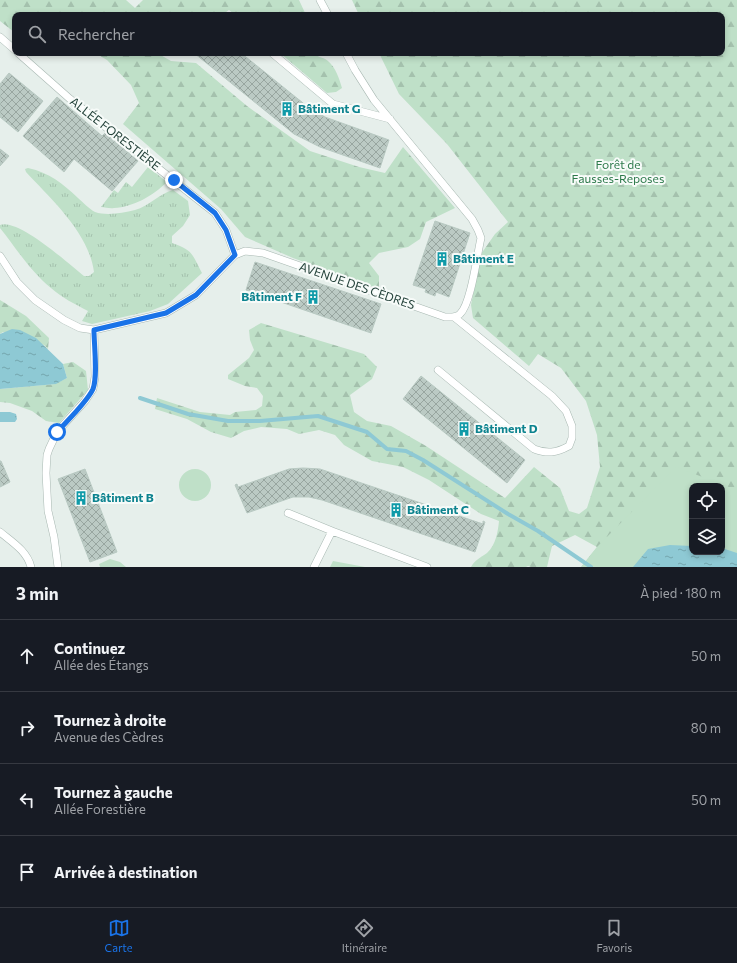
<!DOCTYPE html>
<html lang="fr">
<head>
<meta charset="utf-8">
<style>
  body { margin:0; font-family:Commissioner,sans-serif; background:#20242c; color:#f1f3f6 }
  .controls { position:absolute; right:12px; bottom:12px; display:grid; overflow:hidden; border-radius:8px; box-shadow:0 2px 6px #0003 }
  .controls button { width:36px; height:36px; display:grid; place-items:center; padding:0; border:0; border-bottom:1px solid #363941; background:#171b24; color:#f1f3f6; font:20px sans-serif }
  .stop { position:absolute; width:12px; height:12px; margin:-9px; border:3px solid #1a73e8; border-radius:50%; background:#fff }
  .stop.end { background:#1a73e8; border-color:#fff; box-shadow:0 1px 4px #0008 }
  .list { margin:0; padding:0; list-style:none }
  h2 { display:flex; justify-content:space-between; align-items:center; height:52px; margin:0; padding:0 16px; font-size:17px }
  h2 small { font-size:13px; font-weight:400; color:#9ea1a6 }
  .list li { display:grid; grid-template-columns:26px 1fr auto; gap:12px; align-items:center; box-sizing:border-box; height:72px; padding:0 16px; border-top:1px solid #363941 }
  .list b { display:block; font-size:15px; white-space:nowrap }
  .list p { margin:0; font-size:13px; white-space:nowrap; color:#9ea1a6 }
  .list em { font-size:13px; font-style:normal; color:#9ea1a6 }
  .icon { flex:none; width:22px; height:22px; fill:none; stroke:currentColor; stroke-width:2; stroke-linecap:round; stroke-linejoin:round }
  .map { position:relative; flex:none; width:737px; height:567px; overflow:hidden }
  .search { position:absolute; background:#171b24; box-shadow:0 2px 6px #0003; left:12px; right:12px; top:12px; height:44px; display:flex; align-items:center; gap:10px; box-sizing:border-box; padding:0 14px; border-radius:8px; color:#9ea1a6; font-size:15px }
  .sheet { height:340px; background:#171b24 }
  nav { display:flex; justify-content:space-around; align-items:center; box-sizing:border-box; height:56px; border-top:1px solid #363941; background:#171b24; font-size:11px; color:#9ea1a6 }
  nav a { display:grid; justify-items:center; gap:2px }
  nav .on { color:#1a73e8 }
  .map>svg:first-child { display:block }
  .grass { fill:url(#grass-tufts) }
  .forest { fill:url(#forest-firs) }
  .green { fill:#bfe0c8; fill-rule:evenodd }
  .water { fill:url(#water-ripples) }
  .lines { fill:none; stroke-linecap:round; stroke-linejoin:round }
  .stream { stroke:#8ec9d4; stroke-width:4 }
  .building { fill:url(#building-cross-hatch); stroke:#b8c9c2 }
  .lane-casing { stroke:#a8b8b2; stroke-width:8 }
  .lane { stroke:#fff; stroke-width:7 }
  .route { stroke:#1a73e8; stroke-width:5 }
  .labels { text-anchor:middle; stroke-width:4; stroke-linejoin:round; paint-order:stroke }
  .culture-label { font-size:12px; font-weight:bold; fill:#0d838f; stroke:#f7fbf9; text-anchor:start }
  .street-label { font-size:12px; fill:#24423a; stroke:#f7fbf9 }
  .park-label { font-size:12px; fill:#2d7a4b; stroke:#f7fbf9 }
</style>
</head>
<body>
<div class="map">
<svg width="737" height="567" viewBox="0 0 737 567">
  <defs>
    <pattern id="grass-tufts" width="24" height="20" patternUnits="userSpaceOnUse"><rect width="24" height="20" fill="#bfe0c8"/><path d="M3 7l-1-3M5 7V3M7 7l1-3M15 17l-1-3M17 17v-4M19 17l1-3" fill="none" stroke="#a4c1ad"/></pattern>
    <pattern id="forest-firs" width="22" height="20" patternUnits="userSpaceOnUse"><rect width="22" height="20" fill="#bfe0c8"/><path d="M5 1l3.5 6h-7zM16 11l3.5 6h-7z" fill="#a4c1ad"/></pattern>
    <pattern id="water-ripples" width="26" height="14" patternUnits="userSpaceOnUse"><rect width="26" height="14" fill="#8ec9d4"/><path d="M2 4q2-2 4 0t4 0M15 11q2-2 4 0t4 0" fill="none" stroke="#74a5ad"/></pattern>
    <pattern id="building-cross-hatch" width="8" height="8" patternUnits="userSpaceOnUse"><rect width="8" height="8" fill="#bbcac4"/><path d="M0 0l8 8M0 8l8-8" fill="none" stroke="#98a6a0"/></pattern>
  </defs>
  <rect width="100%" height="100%" fill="#e6efeb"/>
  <path class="grass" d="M148 167 167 182C153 196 133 207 114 208 110 209 105 207 101 207L114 190 118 193 126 182 132 187Z
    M28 168C50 173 62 183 78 198 83 202 89 209 95 212 107 216 122 213 135 210 149 206 159 194 173 190L188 201 190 215 183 226 172 236V243C193 250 192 254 202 273L168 304 150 311 92 324 82 321 88 311C75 304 62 298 51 288 30 271 16 248 0 228V225C18 218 69 264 84 276H89L94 272C89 233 51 199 26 172L25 169Z"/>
  <path class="forest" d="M0 0H126L135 8 143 0H299L306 15H235L229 10 222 15H15L14 32 0 21Z
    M352 0H737V553L722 486H692L581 567 597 547 575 535 552 546 547 567H531L528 566 526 567H471C475 560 480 558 487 553 496 545 498 531 499 521L481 514 429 480 403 467 372 461 344 445 335 435 319 430 299 434 287 429 261 427 244 431 231 438 211 432 187 419 155 409 157 398 200 412 230 415 235 412 256 410 262 406 263 396 257 388 245 386 228 379V375L249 358 254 350 250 340 249 330 261 323 364 354 377 367 372 379 350 395 354 412 367 421 391 426 426 446 505 498 534 467 560 488 569 511 579 514 587 508 600 467 597 435 586 401 561 368 538 354 529 366 473 318 471 305 481 254 495 234 508 222 447 144 399 94 379 53H722V15H359Z
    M95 53H157L171 61 196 63 247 106 310 151 359 167 385 173 403 147 455 208 426 222 420 239 408 247 379 253 369 263 379 276V289L293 258 245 237 221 209 123 124 139 103 131 85 107 60Z
    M280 53H314C318 58 324 57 328 61 336 68 339 78 342 88L336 92 327 93Z
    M0 300 26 316 49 338 48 349 44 345 3 332 0 334Z
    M73 362 86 371 88 390 59 423 46 421 32 411 10 403 0 402V389L55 384 67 378 63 364Z"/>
  <path class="green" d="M676 467 737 490V567H581L597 547ZM692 486H722V552H692Z
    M179 485a16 16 0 1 1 32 0a16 16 0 1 1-32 0Z
    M110 559 120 562 126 567H100L99 564Z
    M333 561 365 567H330Z"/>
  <path class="water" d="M12 329 20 330 36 338 63 364 67 378 56 384 0 389V334Z
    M0 412H10L16 414 17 419 15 422H0Z
    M670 545 692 546V552H722V548L737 553V567H633L648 549Z"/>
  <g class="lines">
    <path class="stream" d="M140 398 188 414 228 421H260L318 416 367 432 387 449 406 451 423 460 508 514 538 531 591 567"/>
  </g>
  <path class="building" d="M194 53H241L308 107 325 117 389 140 380 168 320 147 294 134Z
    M9 73 43 101 18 132 0 117V84Z
    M57 97 102 136 105 133 138 161 112 191 74 159 64 172 23 136Z
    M0 149 9 156 0 166Z
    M435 221 470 233 449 297 436 292 435 296 425 292 426 289 413 285Z
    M255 262 381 304 371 333 246 290Z
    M421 376 525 460 507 483 403 399Z
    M0 461H1L10 482 0 487Z
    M303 468 320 469 483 524V521L485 522 475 552 322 500 309 497H293L247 513 235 485 237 484 238 487 289 469Z
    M85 469 117 552 90 562 58 479Z"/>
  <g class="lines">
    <defs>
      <path id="lane" d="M320 0 328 15
        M0 37 15 50
        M18 53 70 99 215 213 226 230 235 255
        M272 53 333 104 390 119
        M0 256 17 282 35 300 64 320 80 328 94 330 166 313 196 295 235 255 245 251 263 253 445 317C450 317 456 318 460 314 471 304 477 255 481 238L478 230 472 219 374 100 355 70 346 53
        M438 370 534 449C547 454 556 453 569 446L572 438V426L566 411 552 396 454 317
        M288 513 332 531
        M0 532C12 542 27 551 31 567
        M58 567 54 537 48 511 46 473 47 455 49 449 57 432 85 401 93 389 95 377 94 330
        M314 567 332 531 427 567"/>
    </defs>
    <use href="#lane" class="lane-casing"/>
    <use href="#lane" class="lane"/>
  </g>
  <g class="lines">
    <path class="route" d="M57 432C67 421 87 402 93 389 98 376 94 346 94 330L166 313 196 295 235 255 226 230 215 213 174 180"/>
  </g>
  <defs>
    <symbol id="building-bare" viewBox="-9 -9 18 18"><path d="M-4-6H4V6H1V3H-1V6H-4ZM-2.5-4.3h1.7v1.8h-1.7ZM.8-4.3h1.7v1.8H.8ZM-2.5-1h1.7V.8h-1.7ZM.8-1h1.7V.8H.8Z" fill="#0f9aa8" stroke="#f7fbf9" stroke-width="2.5" paint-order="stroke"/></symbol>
  </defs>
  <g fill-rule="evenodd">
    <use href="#building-bare" x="277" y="99" width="20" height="20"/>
    <use href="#building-bare" x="432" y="249" width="20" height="20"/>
    <use href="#building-bare" x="303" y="287" width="20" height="20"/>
    <use href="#building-bare" x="454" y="419" width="20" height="20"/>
    <use href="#building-bare" x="71" y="488" width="20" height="20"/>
    <use href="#building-bare" x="386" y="500" width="20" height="20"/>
  </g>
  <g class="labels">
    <g class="culture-label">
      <text x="298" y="113">Bâtiment G</text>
      <text x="453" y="263">Bâtiment E</text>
      <text x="302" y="301" text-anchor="end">Bâtiment F</text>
      <text x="475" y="433">Bâtiment D</text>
      <text x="92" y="502">Bâtiment B</text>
      <text x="407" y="514">Bâtiment C</text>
    </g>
    <g class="street-label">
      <text transform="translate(115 134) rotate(38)" y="4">ALLÉE FORESTIÈRE</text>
      <text transform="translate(357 286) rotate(19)" y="4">AVENUE DES CÈDRES</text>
    </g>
    <g class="park-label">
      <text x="618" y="169">Forêt de<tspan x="618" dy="14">Fausses-Reposes</tspan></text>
    </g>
  </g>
</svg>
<div class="controls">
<button><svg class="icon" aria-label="locate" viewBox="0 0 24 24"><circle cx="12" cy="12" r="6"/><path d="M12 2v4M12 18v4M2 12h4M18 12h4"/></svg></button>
<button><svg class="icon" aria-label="layers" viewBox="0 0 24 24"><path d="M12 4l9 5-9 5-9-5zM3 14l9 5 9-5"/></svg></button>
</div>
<div class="stop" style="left:57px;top:432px"></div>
<div class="stop end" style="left:174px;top:180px"></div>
<div class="search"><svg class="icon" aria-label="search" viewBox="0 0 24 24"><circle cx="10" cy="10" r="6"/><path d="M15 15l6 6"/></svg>Rechercher</div>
</div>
<section class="sheet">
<h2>3 min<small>À pied · 180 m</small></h2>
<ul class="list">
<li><svg class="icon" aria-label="ahead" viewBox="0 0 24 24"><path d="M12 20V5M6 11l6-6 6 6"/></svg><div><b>Continuez</b><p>Allée des Étangs</p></div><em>50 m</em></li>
<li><svg class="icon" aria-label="right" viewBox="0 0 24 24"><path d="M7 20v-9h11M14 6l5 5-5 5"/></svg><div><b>Tournez à droite</b><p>Avenue des Cèdres</p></div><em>80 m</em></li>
<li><svg class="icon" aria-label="left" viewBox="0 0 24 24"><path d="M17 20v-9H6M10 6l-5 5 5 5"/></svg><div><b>Tournez à gauche</b><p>Allée Forestière</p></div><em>50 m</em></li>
<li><svg class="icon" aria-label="arrive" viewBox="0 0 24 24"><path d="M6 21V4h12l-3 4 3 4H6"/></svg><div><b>Arrivée à destination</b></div></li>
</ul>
</section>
<nav>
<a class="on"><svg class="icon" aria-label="map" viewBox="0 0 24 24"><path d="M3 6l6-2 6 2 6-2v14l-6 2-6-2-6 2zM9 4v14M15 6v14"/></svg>Carte</a>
<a><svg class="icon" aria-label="directions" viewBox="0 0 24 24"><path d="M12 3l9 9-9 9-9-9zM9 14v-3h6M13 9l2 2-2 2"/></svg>Itinéraire</a>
<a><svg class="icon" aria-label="saved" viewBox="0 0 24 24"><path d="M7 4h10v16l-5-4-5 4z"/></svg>Favoris</a>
</nav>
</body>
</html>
